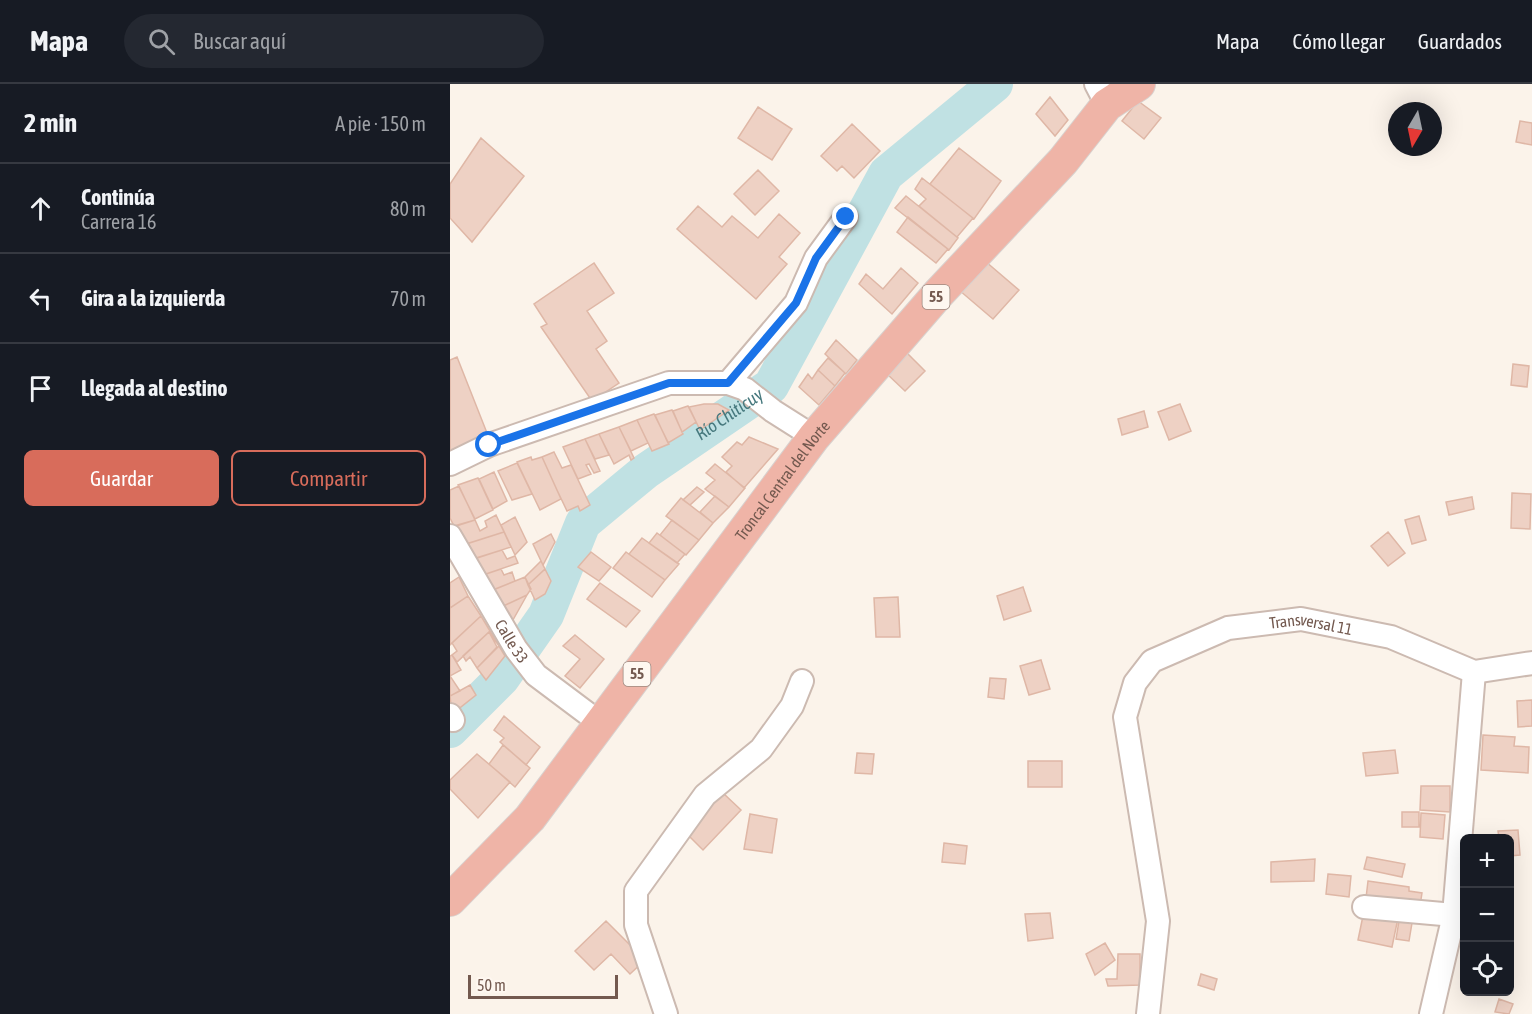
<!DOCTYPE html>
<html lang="es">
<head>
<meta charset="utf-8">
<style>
  body { margin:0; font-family:"Asap Condensed",sans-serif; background:#242831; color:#f1f3f6 }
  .controls { position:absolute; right:18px; bottom:18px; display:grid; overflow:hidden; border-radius:9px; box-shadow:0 6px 24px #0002 }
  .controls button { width:54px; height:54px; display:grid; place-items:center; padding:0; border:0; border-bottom:2px solid #363941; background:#171b24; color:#f1f3f6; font:30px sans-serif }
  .compass { position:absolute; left:938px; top:18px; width:54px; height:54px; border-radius:50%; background:#171b24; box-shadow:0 6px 24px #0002; rotate:189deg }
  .scale { position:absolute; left:18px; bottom:15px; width:150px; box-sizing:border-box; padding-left:6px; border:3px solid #73594f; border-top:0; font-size:16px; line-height:21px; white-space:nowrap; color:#73594f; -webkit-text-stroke:4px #fef7f0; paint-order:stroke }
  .stop { position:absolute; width:18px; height:18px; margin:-14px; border:4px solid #1a73e8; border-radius:50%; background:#fff }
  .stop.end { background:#1a73e8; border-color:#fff; box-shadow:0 2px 6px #0008 }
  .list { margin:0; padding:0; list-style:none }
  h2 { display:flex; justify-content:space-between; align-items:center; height:78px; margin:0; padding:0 24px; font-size:26px }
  h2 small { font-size:20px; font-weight:400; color:#9ea1a6 }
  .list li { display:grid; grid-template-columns:39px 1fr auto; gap:18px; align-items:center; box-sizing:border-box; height:90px; padding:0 24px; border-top:2px solid #363941 }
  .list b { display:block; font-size:22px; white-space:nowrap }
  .list p { margin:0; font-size:20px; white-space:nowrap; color:#9ea1a6 }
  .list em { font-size:20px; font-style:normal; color:#9ea1a6 }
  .actions { display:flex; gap:12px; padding:18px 24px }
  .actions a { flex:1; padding:14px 0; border:2px solid #d86c5b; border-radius:9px; text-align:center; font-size:21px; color:#d86c5b }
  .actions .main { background:#d86c5b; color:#fff }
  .icon { flex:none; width:33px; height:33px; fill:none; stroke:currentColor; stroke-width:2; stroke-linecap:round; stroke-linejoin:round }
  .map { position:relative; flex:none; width:1082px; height:930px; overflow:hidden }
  header { display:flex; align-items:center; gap:36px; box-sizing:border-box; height:84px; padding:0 30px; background:#171b24; border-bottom:2px solid #363941 }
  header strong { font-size:28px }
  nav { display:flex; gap:33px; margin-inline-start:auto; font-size:21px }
  .search { width:420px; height:54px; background:#242831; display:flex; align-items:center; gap:15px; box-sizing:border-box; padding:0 21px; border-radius:33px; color:#9ea1a6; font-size:22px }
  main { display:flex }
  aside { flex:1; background:#171b24 }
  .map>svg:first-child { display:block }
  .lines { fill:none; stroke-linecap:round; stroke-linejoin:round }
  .river { stroke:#c0e1e3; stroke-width:36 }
  .building { fill:#eed1c4; stroke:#dfb7a6; stroke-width:1.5 }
  .minor-casing { stroke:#ccbab1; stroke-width:26 }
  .highway-casing { stroke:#d8d1ce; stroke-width:34 }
  .minor { stroke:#fff; stroke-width:22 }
  .highway { stroke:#efb4a7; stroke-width:32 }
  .route { stroke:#1a73e8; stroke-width:8 }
  .labels { text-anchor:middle; stroke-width:4.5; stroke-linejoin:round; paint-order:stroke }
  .shield { fill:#fef7f0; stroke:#9d887f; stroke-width:1.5 }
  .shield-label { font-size:15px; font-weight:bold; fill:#73594f }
  .street-label { font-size:16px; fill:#73594f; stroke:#fef7f0 }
  .water-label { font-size:18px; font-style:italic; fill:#47797e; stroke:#fef7f0 }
</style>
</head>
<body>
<header>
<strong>Mapa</strong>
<div class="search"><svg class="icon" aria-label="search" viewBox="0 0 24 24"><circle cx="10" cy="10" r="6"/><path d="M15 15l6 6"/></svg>Buscar aquí</div>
<nav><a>Mapa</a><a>Cómo llegar</a><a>Guardados</a></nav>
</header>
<main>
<aside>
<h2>2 min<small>A pie · 150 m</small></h2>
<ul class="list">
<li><svg class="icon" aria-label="ahead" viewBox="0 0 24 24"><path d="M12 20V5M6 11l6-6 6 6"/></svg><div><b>Continúa</b><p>Carrera 16</p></div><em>80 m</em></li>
<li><svg class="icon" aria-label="left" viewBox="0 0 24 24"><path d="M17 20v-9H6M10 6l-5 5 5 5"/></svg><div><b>Gira a la izquierda</b></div><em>70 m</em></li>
<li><svg class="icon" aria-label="arrive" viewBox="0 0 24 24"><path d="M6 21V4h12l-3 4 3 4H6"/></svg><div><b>Llegada al destino</b></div></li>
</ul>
<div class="actions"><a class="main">Guardar</a><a>Compartir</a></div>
</aside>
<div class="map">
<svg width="1082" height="930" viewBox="0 0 1082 930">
  <rect width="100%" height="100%" fill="#fbf3ea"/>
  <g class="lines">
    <path class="river" id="s1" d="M0 646 52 594 96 531 133 439 196 387 321 302 436 90 545 0"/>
  </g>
  <path class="building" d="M600 13 618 36 605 52 586 30Z
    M688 17 711 34 694 55 672 37Z
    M308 23 342 45 322 76 288 54Z
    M1070 37 1082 39V61L1066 58Z
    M402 40 430 67 404 94 392 82 387 87 371 72Z
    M31 54 74 92 22 158 0 134V100Z
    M509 64 551 97 524 135 480 100Z
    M308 86 329 107 305 131 284 110Z
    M472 94 523 134 507 153 469 122 476 115 465 105Z
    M456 112 508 154 499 166 445 124Z
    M248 122 272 143 282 132 308 154 329 130 350 149 329 173 337 180 306 215 227 145Z
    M458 133 498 165 486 179 447 148Z
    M535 177 569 206 543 235 509 206Z
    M144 179 164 209 137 227 157 257 146 265 169 299 142 317 91 243 97 240 84 220Z
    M451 184 468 199 442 230 409 200 416 190 433 205Z
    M386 256 407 276 396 290 375 270Z
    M456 268 475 287 455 307 435 288Z
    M7 273 39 354 0 370V276Z
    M378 274 395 289 385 302 368 286Z
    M1063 280 1079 282 1077 303 1061 301Z
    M368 286 385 302 369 321 349 303 358 290 362 295Z
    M254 320H268L279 326 250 346 239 323Z
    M730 320 741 347 719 356 708 328Z
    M238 322 246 338 232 348 223 327Z
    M222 326 233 350 218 359 205 331Z
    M694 327 698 343 672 351 668 335Z
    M204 330 219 360 202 367 187 336Z
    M187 336 198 359 181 367 169 343Z
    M169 343 184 374 181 376 179 371 164 380 149 350Z
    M149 350 159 371 145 375 135 355Z
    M299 353 328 365 294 404 276 388 282 382 272 373 287 358 292 361Z
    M135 355 150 387 144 389 139 380 136 381 141 390 128 395 113 363Z
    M104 368 112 384 121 381 140 421 130 427 128 422 117 427 107 406 92 373Z
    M81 373 82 376 92 373 111 415 90 426 67 378Z
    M67 379 82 410 62 416 48 387Z
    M265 380 295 404 279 423 255 405 265 396 256 389Z
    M44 388 57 417 43 425 29 395Z
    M28 394 43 426 25 435 8 401Z
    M9 402 25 436 4 442 0 434V406Z
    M247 403 254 408 240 421 233 416Z
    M1062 409 1081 410 1080 445 1061 444Z
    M265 412 279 423 263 439 250 428Z
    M1022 413 1024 425 999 431 996 418Z
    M231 414 263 439 249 456 216 432Z
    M46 431 54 448 13 461 3 443 25 436 30 447 37 443 35 437Z
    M969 432 976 456 962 460 955 436Z
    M65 433 77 458 65 471 51 441Z
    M222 436 249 456 236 471 210 451Z
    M54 448 61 463 21 476 13 461Z
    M938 448 955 469 938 482 921 462Z
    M207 449 235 470 227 479 199 459Z
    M101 450 105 458 93 481 83 460Z
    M192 454 229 480 215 496 179 470Z
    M52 466 57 475 65 472 68 479 33 491 23 475Z
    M141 468 161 483 149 497 128 483Z
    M176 468 215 496 202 513 163 484Z
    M91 477 95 485 78 501 75 493Z
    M51 485 54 491 62 488 65 497 38 508 30 492Z
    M95 485 101 497 95 510 85 516 78 501Z
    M9 493 18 512 0 524V499Z
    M75 493 81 505 77 511 47 525 38 508Z
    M150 499 190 527 176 543 137 515Z
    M573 503 581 527 554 536 547 512Z
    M77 511 59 543 49 524Z
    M18 512 31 532 0 561V524Z
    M448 513 450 553H426L424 514Z
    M31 532 49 562 39 548 7 578 2 571 7 567 2 559Z
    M39 548 47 563 27 584 20 573 16 577 13 572Z
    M125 551 154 575 130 604 115 592 130 575 113 562Z
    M49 562 55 572 36 596 27 584Z
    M2 571 11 586 0 592V572Z
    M591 576 600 605 579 611 570 582Z
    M0 592 10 607 0 612Z
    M540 594 556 595 554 615 538 613Z
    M20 601 26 611 2 630 0 612Z
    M1082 616V642L1068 643 1067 617Z
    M54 632 90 663 76 681 50 658 54 654 44 646Z
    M1033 651 1065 653 1064 662 1079 663 1078 689 1031 686Z
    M53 661 80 684 65 703 39 680Z
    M945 666 948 689 916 692 913 669Z
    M407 669 424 670 422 690 405 689Z
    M27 670 60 698 28 734 0 705V696Z
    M578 677H612V703H578Z
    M971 702H1000V728L970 726Z
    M273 709 291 726 253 766 235 748Z
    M952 728H969V743H952Z
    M971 729 995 731 993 755 970 753Z
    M300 730 327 735 322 769 294 765Z
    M1068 746 1070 771 1060 772V754H1049L1048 747Z
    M494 759 517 762 515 780 492 778Z
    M917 773 955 780 952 793 914 785Z
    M865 775 864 797 821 798V778Z
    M878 790 901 792 899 813 876 810Z
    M918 797 959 803V807L972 809 970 822 916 814Z
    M914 827 948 834 942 863 908 856Z
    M600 829 603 854 578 857 575 830Z
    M156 837 195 876 180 890 161 870 144 886 125 867Z
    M949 837 962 839 959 857 946 855Z
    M655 859 665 876 645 891 636 870Z
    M668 870H690V901L658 902 656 895H667Z
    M751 890 767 895 764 906 748 901Z
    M1049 915 1063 920 1059 930 1045 928Z"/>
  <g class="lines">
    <defs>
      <g id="minor">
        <path d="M646 0 657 21"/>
        <path d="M278 299 346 219 366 174 396 133"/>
        <path d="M0 380 39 361 219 299H278L295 305 323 327 364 353"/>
        <path id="s2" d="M0 452 66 565 86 591 150 639"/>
        <path d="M0 631 3 636"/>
        <path d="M914 823 1004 831"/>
        <path d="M216 930 186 841V807L255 711 311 665 342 622 352 597"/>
        <path id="s3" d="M698 930 708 837 675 633 685 599 702 577 778 544 851 535 941 553 1024 588 1082 579"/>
        <path d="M981 930 1004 831 1024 588"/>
      </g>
      <g id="highway">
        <path id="s4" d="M0 816 80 734 364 353 488 210 613 77 657 21 689 0"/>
      </g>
    </defs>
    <use href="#minor" class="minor-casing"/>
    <use href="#highway" class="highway-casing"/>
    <use href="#minor" class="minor"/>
    <use href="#highway" class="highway"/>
  </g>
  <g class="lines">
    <path class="route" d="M39 361 219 299H278L346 219 366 174 396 133"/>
  </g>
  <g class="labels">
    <g class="shield">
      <rect x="472.5" y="201" width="27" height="24" rx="4.5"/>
      <rect x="173.5" y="578" width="27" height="24" rx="4.5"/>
    </g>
    <g class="shield-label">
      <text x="486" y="218">55</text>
      <text x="187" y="595">55</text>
    </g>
    <g class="street-label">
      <text dy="6" stroke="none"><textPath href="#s4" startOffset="536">Troncal Central del Norte</textPath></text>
      <text dy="6" stroke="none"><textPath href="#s3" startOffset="530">Transversal 11</textPath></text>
      <text dy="6" stroke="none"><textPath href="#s2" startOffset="122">Calle 33</textPath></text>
    </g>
    <g class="water-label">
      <text dy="6" stroke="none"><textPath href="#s1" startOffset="432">Río Chiticuy</textPath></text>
    </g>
  </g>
</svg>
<div class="controls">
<button>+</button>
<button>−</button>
<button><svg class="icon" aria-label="locate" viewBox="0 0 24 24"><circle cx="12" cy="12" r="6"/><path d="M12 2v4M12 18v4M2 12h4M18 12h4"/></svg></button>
</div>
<svg class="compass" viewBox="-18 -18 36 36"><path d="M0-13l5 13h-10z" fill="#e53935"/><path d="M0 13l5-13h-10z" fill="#9ea1a6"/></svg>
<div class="scale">50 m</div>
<div class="stop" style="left:39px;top:361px"></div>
<div class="stop end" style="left:396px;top:133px"></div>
</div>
</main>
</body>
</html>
